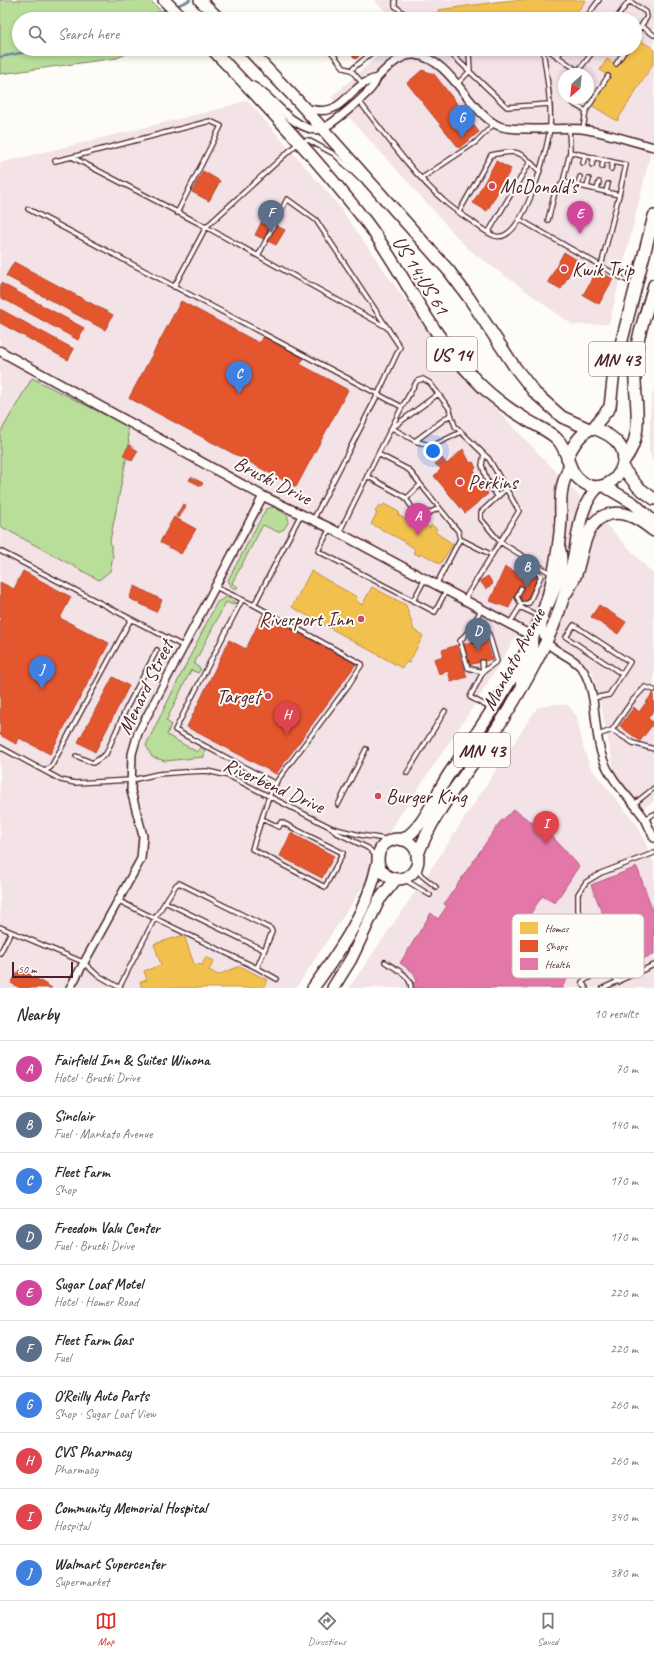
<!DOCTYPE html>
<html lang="en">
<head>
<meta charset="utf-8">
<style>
  body { margin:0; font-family:Caveat,sans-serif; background:#f7f7f7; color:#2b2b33 }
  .compass { position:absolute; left:558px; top:68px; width:36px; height:36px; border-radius:50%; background:#fff; box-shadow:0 2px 6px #0003; rotate:207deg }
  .scale { position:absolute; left:12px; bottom:10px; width:61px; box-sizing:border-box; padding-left:4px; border:2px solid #4a1f2b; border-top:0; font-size:11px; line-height:14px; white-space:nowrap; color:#4a1f2b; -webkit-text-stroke:3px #fdfcf7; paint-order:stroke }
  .you { position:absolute; left:433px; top:451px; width:14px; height:14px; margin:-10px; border:3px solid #fff; border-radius:50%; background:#1a73e8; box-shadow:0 0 0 6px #1a73e833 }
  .badge { display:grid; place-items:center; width:26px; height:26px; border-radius:50%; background:#d93025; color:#fff; font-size:13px; font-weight:700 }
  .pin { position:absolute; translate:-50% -33px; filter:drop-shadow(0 1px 2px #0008) }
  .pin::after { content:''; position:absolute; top:21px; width:14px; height:12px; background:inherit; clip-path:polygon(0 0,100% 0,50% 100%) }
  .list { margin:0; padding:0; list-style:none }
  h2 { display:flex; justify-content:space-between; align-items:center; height:52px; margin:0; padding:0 16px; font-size:17px }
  h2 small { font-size:13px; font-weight:400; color:#7c7c81 }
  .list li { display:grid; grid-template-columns:26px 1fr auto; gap:12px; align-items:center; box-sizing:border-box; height:56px; padding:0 16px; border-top:1px solid #e1e1e2 }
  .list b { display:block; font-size:15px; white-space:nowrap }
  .list p { margin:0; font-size:13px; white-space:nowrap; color:#7c7c81 }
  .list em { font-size:13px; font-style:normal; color:#7c7c81 }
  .icon { flex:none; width:22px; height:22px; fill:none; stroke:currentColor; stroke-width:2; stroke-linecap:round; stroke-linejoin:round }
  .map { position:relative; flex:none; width:654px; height:988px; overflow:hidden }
  .search { position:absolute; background:#fff; box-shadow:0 2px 6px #0003; left:12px; right:12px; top:12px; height:44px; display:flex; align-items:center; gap:10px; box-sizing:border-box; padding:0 14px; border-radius:22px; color:#7c7c81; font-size:15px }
  .sheet { height:612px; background:#fff }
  nav { display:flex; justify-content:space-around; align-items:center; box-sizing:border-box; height:56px; border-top:1px solid #e1e1e2; background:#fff; font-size:11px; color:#7c7c81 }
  nav a { display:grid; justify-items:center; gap:2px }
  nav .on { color:#d93025 }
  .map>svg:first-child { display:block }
  .built { fill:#f3e2e6; fill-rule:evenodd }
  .green { fill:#b8de9a; stroke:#817e62 }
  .homes { fill:#f2c14e; stroke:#c09044 }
  .shops { fill:#e4572e; stroke:#b6462d }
  .health { fill:#e377a8; stroke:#b55d82 }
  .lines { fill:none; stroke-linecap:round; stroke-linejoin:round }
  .stream { stroke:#7587a2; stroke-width:2.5 }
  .service-casing { stroke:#4a1f2b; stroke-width:6 }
  .minor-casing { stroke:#4a1f2b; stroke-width:10 }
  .tertiary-casing { stroke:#4a1f2b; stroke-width:11 }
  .primary-casing { stroke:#4a1f2b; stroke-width:14 }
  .trunk-casing { stroke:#4a1f2b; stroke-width:14 }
  .service { stroke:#fdfcf7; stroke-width:3.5 }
  .minor { stroke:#fdfcf7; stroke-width:7 }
  .tertiary { stroke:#fdfcf7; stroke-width:8 }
  .primary { stroke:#fdfcf7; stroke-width:11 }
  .trunk { stroke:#fdfcf7; stroke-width:11 }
  .poi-dot { fill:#d1495b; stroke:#fdfcf7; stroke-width:1.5 }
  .labels { text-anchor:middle; stroke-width:4; stroke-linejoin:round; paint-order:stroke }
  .shield { fill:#fdfcf7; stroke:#806168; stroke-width:1 }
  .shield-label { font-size:19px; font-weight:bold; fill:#4a1f2b }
  .poi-label { font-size:20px; fill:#4a1f2b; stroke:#fdfcf7; text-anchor:start }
  .street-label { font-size:20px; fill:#4a1f2b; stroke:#fdfcf7 }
  .key { fill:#fdfcf7; stroke:#c7baba; stroke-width:1 }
  .key-label { font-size:11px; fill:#4a1f2b }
</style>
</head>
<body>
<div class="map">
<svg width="654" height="988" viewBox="0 0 654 988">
  <rect width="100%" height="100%" fill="#fdfcf7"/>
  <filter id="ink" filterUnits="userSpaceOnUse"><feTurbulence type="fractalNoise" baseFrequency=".025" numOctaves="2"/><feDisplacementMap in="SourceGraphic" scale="8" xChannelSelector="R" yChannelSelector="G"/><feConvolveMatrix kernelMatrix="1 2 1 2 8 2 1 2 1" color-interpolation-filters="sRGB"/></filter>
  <g filter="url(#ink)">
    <path class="built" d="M375 0H654V139L609 324 573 325 468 249 331 97 386 49H635V19H391ZM564 74H588V98H564Z
      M247 100 335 201 427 331 467 378 654 575V801L642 809 615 774 600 701 593 673 523 625 471 710 392 827 371 862 369 877 296 988H0V163L223 108Z
      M654 388V465L649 450 651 403Z
      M554 704 568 705 577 717 583 747 590 767 638 826 654 863V988H349L435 863 537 708Z"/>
    <path class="green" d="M0 0H150L169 19H19V49H137L117 58 0 74Z
      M32 378 127 426 129 445 110 541 113 556 110 571 99 580 0 526V433Z
      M274 507 287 515 289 521 284 529 278 532 263 525 232 583 238 587 235 590 231 586 228 580 266 509Z
      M227 597 236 603 233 605 226 602 194 664 201 669 198 673 191 670 166 721 171 724 167 735 197 752 203 746 205 747 204 757 165 761 152 757 146 745 217 602Z"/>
    <path class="homes" d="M511 0H586L572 19H439L438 10Z
      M635 37 654 49V62L617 121 591 105 608 76 600 70 607 59 616 64 627 49H635Z
      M384 504 399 512 398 515 412 523 414 519 430 528 431 525 437 529 435 532 453 544 440 564 423 554H421L420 556 413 553 415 549 402 540 371 524 377 513 375 512 379 505 382 507Z
      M311 571 357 597 356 600 362 605 372 587 406 605 414 630 423 636 409 663 406 662 402 668 292 607Z
      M184 935 194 964 202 965 206 957 214 961 209 970 218 975 240 966 267 980 263 988H142L140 982 147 980 144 971 161 965 154 944Z"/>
    <path class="shops" d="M348 49H366L356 59 347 50Z
      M422 70 434 74 479 132 459 148 407 83Z
      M496 161 511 169 487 211 473 203Z
      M203 171 220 181 209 201 192 192Z
      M263 219 285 230 276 245 255 235Z
      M564 252 577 260 561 289 548 282Z
      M14 262 113 315 105 330 6 276Z
      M597 270 613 279 599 304 583 295Z
      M1 283 84 328 78 340 0 297Z
      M181 301 259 343 263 336 304 358 300 364 348 390 296 487 129 398Z
      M0 309 74 349 68 360 0 323Z
      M129 445 138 451 132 461 123 455Z
      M463 449 470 463 473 462 476 468 474 470 482 484 490 479 493 484 485 488 488 494 465 513 434 476 441 469 435 464 442 458 447 464Z
      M191 477 203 483 201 486 189 480Z
      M183 504 186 506 179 518 176 516Z
      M174 517 196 529 181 554 160 542Z
      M505 567 523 575 509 608 490 601Z
      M23 571 71 597 60 618 109 643 50 754 19 738 16 744 0 735V582L14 589Z
      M531 572 538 575 527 601 520 598 524 589 519 587 523 577 528 579Z
      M488 576 493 584 486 589 480 581Z
      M135 586 162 600 156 612 129 598Z
      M599 605 626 622 618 634 591 617Z
      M263 614 356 664 276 774 187 727 229 640 246 649Z
      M486 638 492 659 469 665 464 644Z
      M457 645 467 677 451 682 448 671 439 674 434 659 444 656 442 650Z
      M113 677 129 686 95 752 78 742Z
      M653 693 654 710 648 718 654 723 640 741 620 726 634 707 639 712Z
      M291 833 334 856 322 878 280 856Z
      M20 969 52 988H20L11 983Z"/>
    <path class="health" d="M514 810 552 836 579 866 555 903 542 896 517 935 535 949 529 959 519 953 509 970 528 981 550 949 556 954 569 931 591 945 562 987 564 988H412L413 983 417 981 414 973 400 963 431 913 438 919 447 906 444 904 500 822Z
      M637 867 654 914V954L624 967 591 885Z"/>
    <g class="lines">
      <path class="stream" d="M174 7 190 0
        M142 19 168 9
        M0 57 42 49"/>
      <defs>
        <path id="service" d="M395 0V6L411 19
          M357 19 370 15 376 19
          M585 19 599 0
          M616 19 629 1 646 12 647 17 641 26
          M635 36 641 26 654 35
          M329 49 344 68 351 70 363 84
          M396 49 402 58
          M446 49 507 107 549 104
          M547 49 578 71 577 74
          M557 57 563 49
          M616 64 626 49
          M351 70 376 49
          M578 71 595 49
          M457 84 470 71 469 52 509 49
          M568 98 575 105 586 111 583 129
          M359 101C385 134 412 173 443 200 451 208 461 214 470 220 478 226 486 233 495 236 523 245 548 148 550 127 552 102 546 74 543 49
          M586 111 608 76
          M569 128 570 152
          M72 157 210 121 221 126 177 213
          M55 161 72 157 206 227 388 328
          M583 163 585 155
          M592 165 594 157
          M602 167 603 160
          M611 169 613 162
          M422 178 476 142 495 123
          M578 185 580 177
          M587 187 589 179
          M597 190 599 182
          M606 192 608 184
          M28 209 402 407 378 454
          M459 212 491 155C519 149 520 151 539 171
          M519 219 622 278 634 284
          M548 220 555 192 563 182
          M488 233 530 162
          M258 256 287 199 316 220 400 347 378 394 313 520
          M601 266 619 195 563 182 570 152 626 165 619 195
          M174 287 206 227 298 143 308 140 334 154 360 179
          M438 394 392 428 415 441 450 415
          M402 407 417 381 423 379 430 383 449 408 455 426 489 459 519 511 464 600
          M415 441 432 446 461 432
          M484 454 482 465 487 481
          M367 476 405 497 411 506
          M490 486 498 497
          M506 489 481 512V519L500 542 552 574
          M406 499 420 485
          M423 512 429 513 439 508
          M330 528 318 551 435 612 446 591
          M339 533 378 454 409 470 458 531 460 539 436 585
          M460 539 492 555
          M0 551 183 646
          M526 578 530 570 536 571 534 574
          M215 587 254 605 362 664 348 686 277 781 269 796 252 849 325 887 343 853 281 822 279 827 262 819
          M521 588 517 597 521 604
          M242 600 175 730 276 784
          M413 601 425 579
          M254 605 301 514
          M520 607 521 604 529 603 541 576 536 571 538 566
          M481 610 471 628 489 634 497 661 483 672 482 662
          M510 623 520 607 539 616
          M471 628 460 641 468 668 483 672 470 697 492 709
          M471 628 475 641
          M593 698 609 695 630 662 574 625 566 637 622 674
          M612 730 633 743 654 749
          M598 735 612 730 632 701 645 687 654 690
          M0 747 61 780 75 783 132 780 158 774 184 772 207 771 229 776 332 828 360 835 391 840
          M76 756 93 763 106 754 126 709 157 650
          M45 771 51 767 131 619
          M407 773 445 711
          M634 804 654 788
          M338 805 366 749
          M645 819 654 814
          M332 828 335 832 368 848 378 858
          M416 866 421 875 436 887
          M402 878 430 895
          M117 900 257 968
          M165 902 264 950
          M0 927 83 962 96 974 120 988
          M0 953 11 932
          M385 962C394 968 411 975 411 988
          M605 968 578 910V894L586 882 601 873 654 853
          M119 988 155 918 176 885 179 883 271 929 272 932 257 968 277 979
          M586 988 582 982 605 968 619 982
          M603 988 654 965"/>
        <path id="minor" d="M251 85C272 95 284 120 308 128 313 130 318 131 323 128 334 123 366 96 373 86 375 83 376 80 377 78 386 68 401 54 415 55 452 59 468 112 499 126 513 132 562 127 581 129 605 132 630 141 654 147
          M304 107C345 122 344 86 377 78
          M550 605C558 586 568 564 560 544
          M544 620C535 652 570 650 583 670 599 697 592 730 603 759 612 783 631 798 645 819 648 825 651 832 654 838
          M70 988 141 859 143 836 131 791 132 754 138 733 263 496"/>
        <path id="tertiary" d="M0 351 263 496 330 528 532 636C537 652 527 667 520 682"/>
        <path id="primary" d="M593 428 610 407 614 371 654 216
          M623 462C648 432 632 397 635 362 636 336 648 310 654 285
          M378 859a20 20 0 1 1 40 0a20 20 0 1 1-40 0Z
          M402 840C426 826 434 796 449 774 488 716 534 655 551 585 556 563 560 541 561 519 561 509 560 499 562 489 563 481 567 474 569 466
          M417 857C432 814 462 780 487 743 512 707 535 667 553 627 562 605 568 583 573 560 579 534 578 508 598 487
          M313 988C342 948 368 910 378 862
          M333 988 351 959 379 900 396 879"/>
        <path id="trunk" d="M164 0 183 19
          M200 0 219 19
          M212 49C266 105 320 162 367 223 404 272 427 330 471 375 486 392 504 406 524 418 534 425 546 429 556 438 570 450 566 473 584 483 596 491 612 485 619 473 633 449 613 435 593 428 581 432 572 447 567 458
          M248 49 296 99 449 271 469 298 514 366 535 393 562 417 589 429
          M622 467 638 487 654 499
          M604 486 633 503 654 522
          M564 596C569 589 573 582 576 574 583 554 584 519 610 514 627 510 641 521 654 531"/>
      </defs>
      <use href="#service" class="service-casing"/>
      <use href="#minor" class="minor-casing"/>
      <use href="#tertiary" class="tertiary-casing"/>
      <use href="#primary" class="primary-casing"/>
      <use href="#trunk" class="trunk-casing"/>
      <use href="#service" class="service"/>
      <use href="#minor" class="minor"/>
      <use href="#tertiary" class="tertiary"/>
      <use href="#primary" class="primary"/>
      <use href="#trunk" class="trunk"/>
    </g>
  </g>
  <g class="poi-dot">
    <circle cx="492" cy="186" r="4"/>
    <circle cx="564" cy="269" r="4"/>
    <circle cx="460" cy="482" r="4"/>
    <circle cx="361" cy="619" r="4"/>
    <circle cx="268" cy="696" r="4"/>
    <circle cx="378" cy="796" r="4"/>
  </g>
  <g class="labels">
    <g class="shield">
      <rect x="427" y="337" width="50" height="34" rx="3"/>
      <rect x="589" y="342" width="56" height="34" rx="3"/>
      <rect x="454" y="733" width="56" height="34" rx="3"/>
    </g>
    <g class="shield-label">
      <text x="452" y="361">US 14</text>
      <text x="617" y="366">MN 43</text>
      <text x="482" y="757">MN 43</text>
    </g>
    <g class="poi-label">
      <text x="500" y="193">McDonald's</text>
      <text x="572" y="276">Kwik Trip</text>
      <text x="468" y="489">Perkins</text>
      <text x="353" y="626" text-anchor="end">Riverport Inn</text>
      <text x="260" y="703" text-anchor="end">Target</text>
      <text x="386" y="803">Burger King</text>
    </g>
    <g class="street-label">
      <text transform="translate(421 275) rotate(58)" y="7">US 14;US 61</text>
      <text transform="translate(273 480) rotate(27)" y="7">Bruski Drive</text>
      <text transform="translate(513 659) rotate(-62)" y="7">Mankato Avenue</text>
      <text transform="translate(145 687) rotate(-64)" y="7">Menard Street</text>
      <text transform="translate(274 785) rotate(24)" y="7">Riverbend Drive</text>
    </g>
  </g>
  <rect x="512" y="914" width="132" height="64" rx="6" class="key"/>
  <rect x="520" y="922" width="18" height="12" fill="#f2c14e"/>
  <rect x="520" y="940" width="18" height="12" fill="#e4572e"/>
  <rect x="520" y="958" width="18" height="12" fill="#e377a8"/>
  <g class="key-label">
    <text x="545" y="932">Homes</text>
    <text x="545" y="950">Shops</text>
    <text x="545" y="968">Health</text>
  </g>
</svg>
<svg class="compass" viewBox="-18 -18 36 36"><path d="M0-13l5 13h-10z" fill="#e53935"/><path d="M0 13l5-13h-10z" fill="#7c7c81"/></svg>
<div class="scale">50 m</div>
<div class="you"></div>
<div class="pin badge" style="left:418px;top:536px;background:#d1479c">A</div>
<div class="pin badge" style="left:527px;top:587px;background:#5c6f8a">B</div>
<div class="pin badge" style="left:239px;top:394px;background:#3f7fe0">C</div>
<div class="pin badge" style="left:478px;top:651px;background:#5c6f8a">D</div>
<div class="pin badge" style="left:580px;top:234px;background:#d1479c">E</div>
<div class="pin badge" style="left:271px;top:233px;background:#5c6f8a">F</div>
<div class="pin badge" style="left:462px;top:138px;background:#3f7fe0">G</div>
<div class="pin badge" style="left:287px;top:735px;background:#e0444e">H</div>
<div class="pin badge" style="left:546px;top:844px;background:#e0444e">I</div>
<div class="pin badge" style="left:42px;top:689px;background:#3f7fe0">J</div>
<div class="search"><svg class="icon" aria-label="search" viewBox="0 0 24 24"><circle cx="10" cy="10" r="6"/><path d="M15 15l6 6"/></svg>Search here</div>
</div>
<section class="sheet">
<h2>Nearby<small>10 results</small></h2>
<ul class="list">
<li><span class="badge" style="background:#d1479c">A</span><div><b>Fairfield Inn &amp; Suites Winona</b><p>Hotel · Bruski Drive</p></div><em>70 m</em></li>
<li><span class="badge" style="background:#5c6f8a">B</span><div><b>Sinclair</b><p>Fuel · Mankato Avenue</p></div><em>140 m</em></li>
<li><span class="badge" style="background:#3f7fe0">C</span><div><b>Fleet Farm</b><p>Shop</p></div><em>170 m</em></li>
<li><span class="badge" style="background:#5c6f8a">D</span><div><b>Freedom Valu Center</b><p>Fuel · Bruski Drive</p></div><em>170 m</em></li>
<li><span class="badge" style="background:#d1479c">E</span><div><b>Sugar Loaf Motel</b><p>Hotel · Homer Road</p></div><em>220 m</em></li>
<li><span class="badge" style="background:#5c6f8a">F</span><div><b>Fleet Farm Gas</b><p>Fuel</p></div><em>220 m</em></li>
<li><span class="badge" style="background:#3f7fe0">G</span><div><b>O'Reilly Auto Parts</b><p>Shop · Sugar Loaf View</p></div><em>260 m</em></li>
<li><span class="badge" style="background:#e0444e">H</span><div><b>CVS Pharmacy</b><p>Pharmacy</p></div><em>260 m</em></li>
<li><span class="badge" style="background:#e0444e">I</span><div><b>Community Memorial Hospital</b><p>Hospital</p></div><em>340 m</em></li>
<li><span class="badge" style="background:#3f7fe0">J</span><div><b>Walmart Supercenter</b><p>Supermarket</p></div><em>380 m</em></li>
</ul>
</section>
<nav>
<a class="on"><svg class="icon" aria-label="map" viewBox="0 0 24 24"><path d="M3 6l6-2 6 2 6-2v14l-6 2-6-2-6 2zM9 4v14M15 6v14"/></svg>Map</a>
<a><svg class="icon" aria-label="directions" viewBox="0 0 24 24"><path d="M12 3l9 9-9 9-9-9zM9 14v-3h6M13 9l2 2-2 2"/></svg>Directions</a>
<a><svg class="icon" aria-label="saved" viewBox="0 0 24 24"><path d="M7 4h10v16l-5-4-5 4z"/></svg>Saved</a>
</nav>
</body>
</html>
